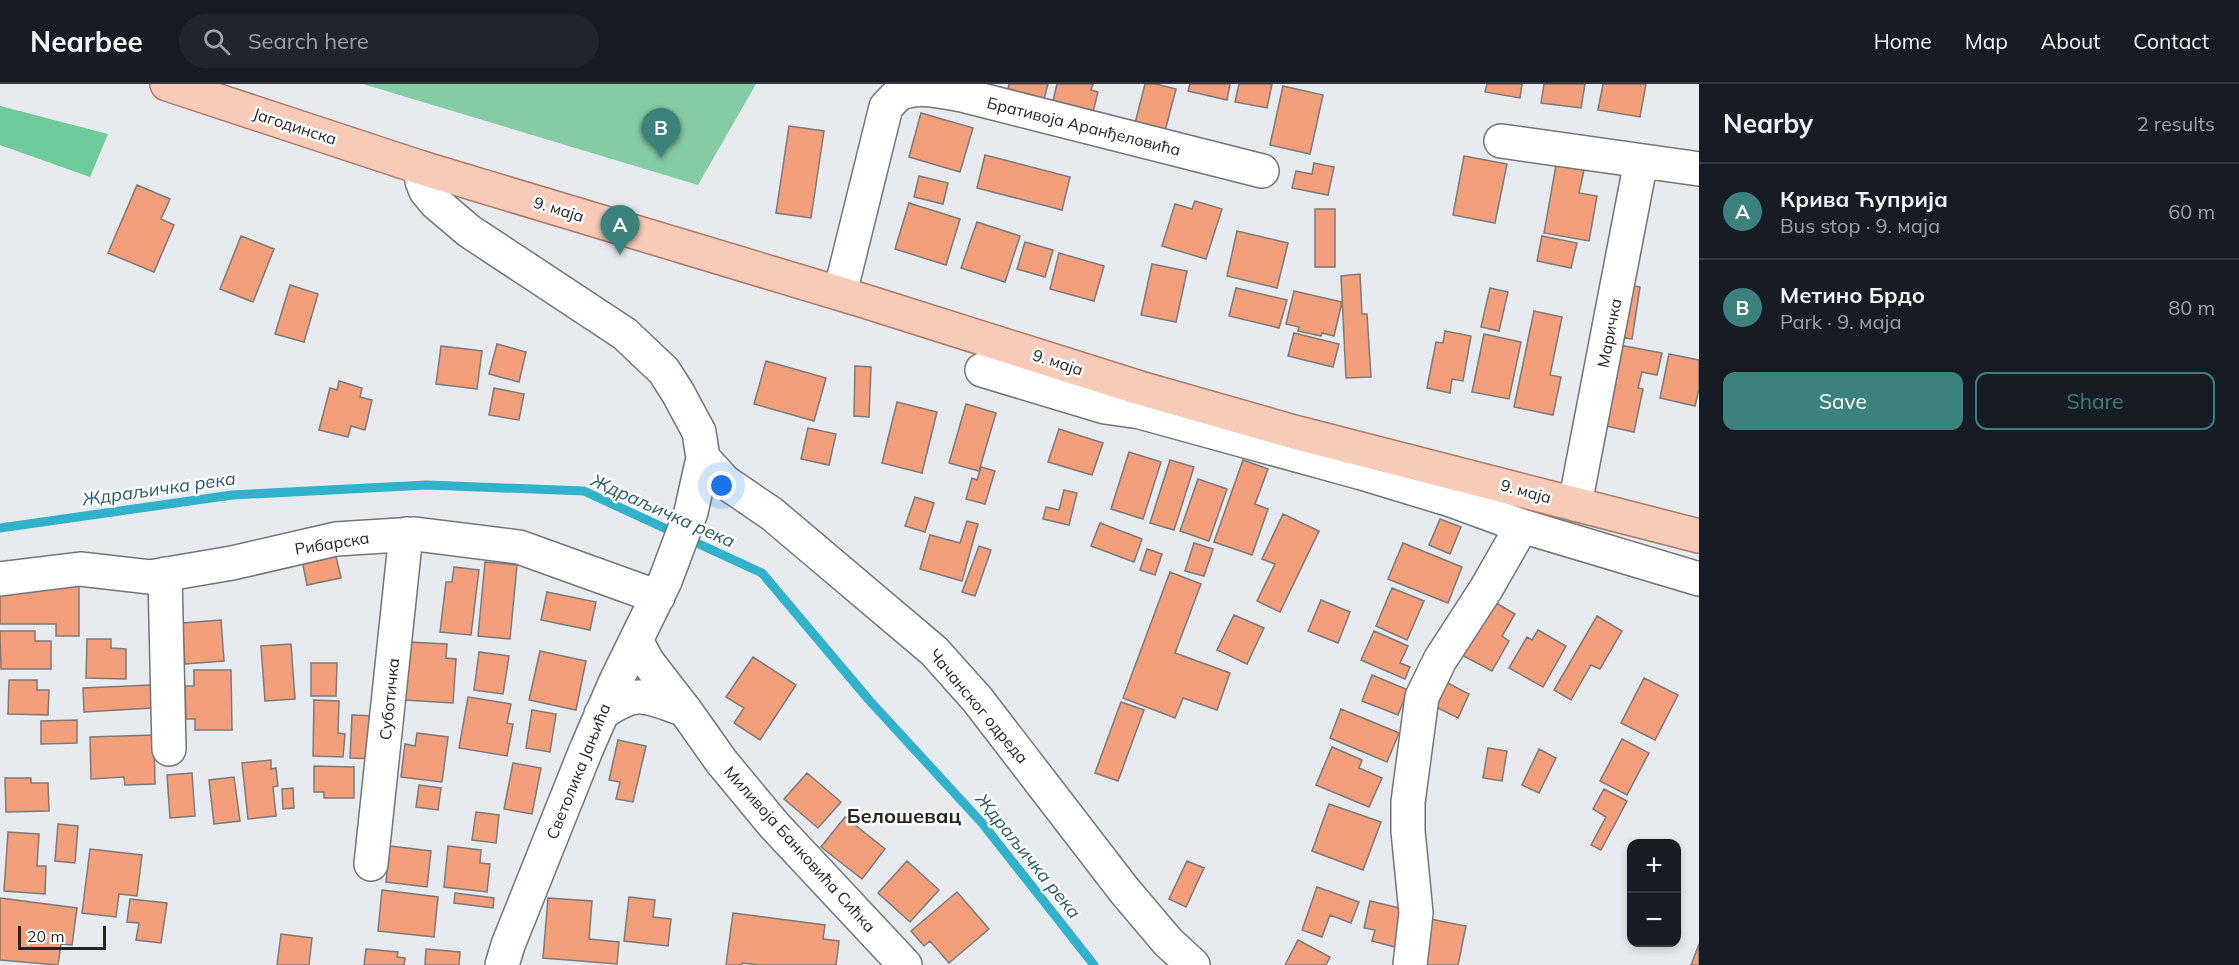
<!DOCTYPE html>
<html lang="en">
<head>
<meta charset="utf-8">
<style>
  body { margin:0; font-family:Mulish,sans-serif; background:#20242c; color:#f1f3f6 }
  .controls { position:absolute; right:18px; bottom:18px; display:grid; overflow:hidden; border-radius:12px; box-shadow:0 3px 9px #0003 }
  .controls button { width:54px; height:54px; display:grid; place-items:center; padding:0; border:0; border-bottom:2px solid #363941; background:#171b24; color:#f1f3f6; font:30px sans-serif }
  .scale { position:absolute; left:18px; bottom:15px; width:88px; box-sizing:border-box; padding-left:6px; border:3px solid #222425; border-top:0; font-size:16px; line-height:21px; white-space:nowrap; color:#222425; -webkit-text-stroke:4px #fff; paint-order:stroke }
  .you { position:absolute; left:722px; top:402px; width:21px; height:21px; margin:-15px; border:4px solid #fff; border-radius:50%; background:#1a73e8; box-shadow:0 0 0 9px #1a73e833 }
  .badge { display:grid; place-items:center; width:39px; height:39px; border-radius:50%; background:#3b827d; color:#fff; font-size:20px; font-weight:700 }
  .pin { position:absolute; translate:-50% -50px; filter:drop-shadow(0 2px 3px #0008) }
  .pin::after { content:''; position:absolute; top:32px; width:21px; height:18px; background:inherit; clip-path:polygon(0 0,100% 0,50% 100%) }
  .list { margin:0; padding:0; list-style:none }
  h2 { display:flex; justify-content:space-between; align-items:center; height:78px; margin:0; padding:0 24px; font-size:26px }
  h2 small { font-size:20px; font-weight:400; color:#9ea1a6 }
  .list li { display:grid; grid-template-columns:39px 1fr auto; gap:18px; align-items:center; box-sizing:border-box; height:96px; padding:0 24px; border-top:2px solid #363941 }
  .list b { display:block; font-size:22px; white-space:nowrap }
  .list p { margin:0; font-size:20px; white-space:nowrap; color:#9ea1a6 }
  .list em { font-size:20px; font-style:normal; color:#9ea1a6 }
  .actions { display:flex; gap:12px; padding:18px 24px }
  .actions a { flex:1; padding:14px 0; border:2px solid #3b827d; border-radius:12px; text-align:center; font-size:21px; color:#3b827d }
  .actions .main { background:#3b827d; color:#fff }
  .icon { flex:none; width:33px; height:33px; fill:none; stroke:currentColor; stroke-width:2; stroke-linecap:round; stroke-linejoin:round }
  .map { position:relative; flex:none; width:1699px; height:881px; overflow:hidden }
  header { display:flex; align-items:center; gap:36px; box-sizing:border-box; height:84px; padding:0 30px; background:#171b24; border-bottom:2px solid #363941 }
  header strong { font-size:28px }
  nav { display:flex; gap:33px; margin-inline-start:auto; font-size:21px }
  .search { width:420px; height:54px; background:#20242c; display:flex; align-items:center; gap:15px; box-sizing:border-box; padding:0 21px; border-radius:33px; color:#9ea1a6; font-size:22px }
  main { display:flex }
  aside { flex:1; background:#171b24 }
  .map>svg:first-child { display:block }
  .green { fill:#85cca5 }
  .forest { fill:#6fca9a }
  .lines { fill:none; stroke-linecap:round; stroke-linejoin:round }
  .stream { stroke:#32b1ca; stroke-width:9 }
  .building { fill:#f39f7c; stroke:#7e7977; stroke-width:1.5 }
  .minor-casing { stroke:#717578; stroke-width:36 }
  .major-casing { stroke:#aa7a67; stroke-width:36 }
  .minor { stroke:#fff; stroke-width:33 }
  .major { stroke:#f8cbb9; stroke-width:33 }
  .labels { text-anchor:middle; stroke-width:5; stroke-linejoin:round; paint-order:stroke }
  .street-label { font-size:16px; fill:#222425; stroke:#fff }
  .water-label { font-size:18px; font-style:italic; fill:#265963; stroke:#fff }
  .quarter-label { font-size:20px; font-weight:bold; fill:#222425; stroke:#fff }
</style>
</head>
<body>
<header>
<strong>Nearbee</strong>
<div class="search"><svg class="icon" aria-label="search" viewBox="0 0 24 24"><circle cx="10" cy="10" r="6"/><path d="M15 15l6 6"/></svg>Search here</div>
<nav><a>Home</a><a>Map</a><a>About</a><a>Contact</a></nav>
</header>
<main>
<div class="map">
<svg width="1699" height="881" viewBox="0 0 1699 881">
  <rect width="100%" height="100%" fill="#e7ebef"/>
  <path class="green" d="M363 0H756L698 101Z"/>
  <path class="forest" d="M0 22 108 50 90 93 0 61Z"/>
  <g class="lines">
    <path class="stream" d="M0 444 232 411 427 401 584 407 762 489 869 616 982 739 1094 881"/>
  </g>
  <path class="building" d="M1009 0H1048L1042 23 1006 15Z
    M1057 0H1093L1091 6 1098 8 1090 40 1050 30Z
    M1145 0H1156L1176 5 1164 51 1134 43Z
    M1190 0H1230L1227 16 1188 7Z
    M1239 0H1272L1267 24 1235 18Z
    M1487 0H1522L1520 14 1485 8Z
    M1544 0H1585L1581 24 1541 19Z
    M1603 0H1646L1640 33 1598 26Z
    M1283 2 1323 11 1310 70 1270 61Z
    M921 29 973 44 960 88 909 73Z
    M789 42 824 47 811 134 776 129Z
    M985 71 1070 93 1062 126 977 104Z
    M1464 72 1507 80 1495 139 1453 131Z
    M1314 79 1334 83 1328 111 1292 104 1296 87 1312 90Z
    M1556 81 1584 86 1579 109 1597 112 1589 157 1544 149Z
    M919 92 948 99 943 120 914 113Z
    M137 101 170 115 161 135 174 141 154 188 108 169Z
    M1195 117 1222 125 1206 175 1162 162 1175 120 1192 125Z
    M909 119 960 135 946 181 895 165Z
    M1315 125H1335V183H1315Z
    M977 138 1020 152 1005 198 961 184Z
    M1237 147 1288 159 1277 204 1227 192Z
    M241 152 274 165 253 218 220 205Z
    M1542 152 1577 159 1571 184 1537 177Z
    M1025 158 1053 166 1045 193 1017 185Z
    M1059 169 1104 182 1094 217 1050 205Z
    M1152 180 1187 187 1176 238 1141 231Z
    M1360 190 1362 230H1367L1371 293 1346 294 1341 192Z
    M1625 200 1640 203 1632 255 1616 253Z
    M290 201 318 210 304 258 275 250Z
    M1236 204 1287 216 1279 244 1229 232Z
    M1490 204 1508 208 1499 247 1481 243Z
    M1294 207 1342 218 1334 252 1322 249 1321 252 1298 247 1299 243 1286 240Z
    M1534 227 1562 233 1550 291 1561 293 1553 331 1514 323Z
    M1445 247 1471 252 1463 297 1452 295 1450 309 1427 304 1436 258 1443 259Z
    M1294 249 1339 260 1333 283 1288 272Z
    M1484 250 1521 258 1509 315 1472 308Z
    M497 260 526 268 519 298 489 290Z
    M1614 260 1662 269 1657 291 1642 288 1638 304 1643 305 1634 348 1597 340Z
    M441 262 482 267 477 305 436 300Z
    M1669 270 1699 276V305L1695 322 1660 314Z
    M766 277 826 294 814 337 754 320Z
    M855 282 871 283 869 333 854 332Z
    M339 297 362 304 360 313 372 316 365 346 351 342 348 353 319 346 330 304 337 306Z
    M494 304 524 310 519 336 489 331Z
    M897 318 937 328 922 389 882 379Z
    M966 320 996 329 979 387 949 379Z
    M808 344 836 350 829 381 801 375Z
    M1059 345 1103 359 1092 391 1048 378Z
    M1129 368 1161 378 1143 435 1111 425Z
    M1170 376 1194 383 1174 446 1150 439Z
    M1243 376 1268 385 1255 420 1268 425 1252 471 1214 458Z
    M981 383 995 387 985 420 966 415 972 394 977 396Z
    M1198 395 1227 405 1209 457 1180 447Z
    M1064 406 1077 409 1069 441 1043 435 1046 423 1059 426Z
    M915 413 934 419 925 448 905 442Z
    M1283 430 1319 447 1280 528 1257 517 1275 480 1262 475Z
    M1440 435 1461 443 1450 470 1429 461Z
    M967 437 978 440 962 497 920 485 930 451 960 459Z
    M1100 439 1142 455 1134 478 1091 462Z
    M1194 459 1213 465 1204 492 1185 487Z
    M1403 459 1462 483 1448 519 1388 495Z
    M979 462 991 466 975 512 962 508Z
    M1147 465 1162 470 1155 491 1140 486Z
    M335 468 341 494 307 501 302 476Z
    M485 478 517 481 510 555 478 552Z
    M454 483 479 486 471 551 440 548 446 498H452Z
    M1170 488 1201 500 1175 569 1230 589 1217 626 1183 614 1175 634 1123 614Z
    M79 500V552H56V540H0V501Z
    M1392 504 1424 517 1407 556 1376 542Z
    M547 508 596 518 590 546 541 536Z
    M1489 515 1515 530 1502 552 1509 557 1492 587 1458 569Z
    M1321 516 1350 528 1338 559 1308 547Z
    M1234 531 1264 544 1247 580 1217 566Z
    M1597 532 1622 547 1600 585 1591 581 1571 616 1554 606Z
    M221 536 224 577 185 580 182 539Z
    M1538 546 1566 562 1543 603 1509 584 1527 553 1532 556Z
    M0 547H35V557H51V585H1Z
    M1374 547 1408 562 1400 579 1410 583 1405 595 1361 576Z
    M87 555H111V564L126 565V595L86 594Z
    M408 558 447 560 446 574 456 575 453 619 405 616Z
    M291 560 295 615 265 617 261 562Z
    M540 567 586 577 576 626 529 616Z
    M479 568 509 572 503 610 474 606Z
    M753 573 796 601 760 656 734 639 744 624 726 613Z
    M311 579H337L336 612H311Z
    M194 586H231L232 646H195V635H186L185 602H194Z
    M1372 591 1408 606 1398 631 1362 617Z
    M1644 594 1678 611 1655 656 1621 639Z
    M9 596H37V606H49L48 631 8 630Z
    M1442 596 1469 610 1458 634 1430 620Z
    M151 601 152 624 84 628 83 604Z
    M468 613 511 620 507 639 513 640 507 672 459 664Z
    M314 616 339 617 338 649 345 650 343 673 313 672Z
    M1121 618 1144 626 1118 697 1095 689Z
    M1341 625 1399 649 1387 678 1330 654Z
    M532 626 556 630 550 668 526 664Z
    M352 631 377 632 375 675 350 674Z
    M77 636V659L41 660V637Z
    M417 649 448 653 442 698 401 693 405 660 415 662Z
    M154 651 155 700 125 701 124 693 91 695 90 653Z
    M1622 655 1649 669 1627 711 1600 697Z
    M618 656 646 662 633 718 616 715 620 698 609 696Z
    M1332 663 1362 676 1359 684 1382 694 1369 723 1316 701Z
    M1488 664 1507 667 1502 697 1483 694Z
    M1539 665 1556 674 1539 709 1522 701Z
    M271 676V685L276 684 278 702 273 703 276 732 248 735 242 679Z
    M513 679 541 684 532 730 504 725Z
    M314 682 354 683V714H324V708H314Z
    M192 689 195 732 170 734 167 691Z
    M807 689 841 718 818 744 784 715Z
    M234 693 240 737 214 740 209 696Z
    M5 694H31V699H48L49 727 6 728Z
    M419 701 441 704 438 726 416 723Z
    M293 704 294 724 283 725 282 705Z
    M1604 705 1627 717 1601 766 1591 761 1606 733 1593 725Z
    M1329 720 1381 738 1363 786 1312 767Z
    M476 728 499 731 496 759 472 756Z
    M845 733 885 765 862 795 821 763Z
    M58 740 78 742 75 779 55 777Z
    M8 748 39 750 37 782H46L45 810 4 807Z
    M390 762 431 767 427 803 386 798Z
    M448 762 481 766 480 779 490 780 487 808 444 803Z
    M90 765 142 771 137 812 119 810 116 833 82 829Z
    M907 777 939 806 910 838 878 809Z
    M1187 777 1204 784 1186 823 1169 815Z
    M1317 803 1359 818 1351 839 1330 831 1322 853 1302 846Z
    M382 806 438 813 434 853 378 847Z
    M957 808 989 845 949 879 930 857 924 862 911 847Z
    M455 809 494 814 493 824 454 819Z
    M629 813 655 816 653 833 671 835 668 862 624 857Z
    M0 814 77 824 72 861 61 860 58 881 0 876Z
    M548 814 592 817 589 855 619 858 617 880 543 874Z
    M130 815 167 819 161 859 136 856 139 839 127 838Z
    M1370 817 1404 825 1395 863 1372 857 1375 846 1364 844Z
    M733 829 825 841 823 855 839 857 836 881H759L742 879V881H726Z
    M1430 835 1466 842 1458 881H1420Z
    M281 850 312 854 309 881H277Z
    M1298 856 1330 873 1326 881H1285Z
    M1699 860V881H1691Z
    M366 865 398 868 397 873 405 874 404 881H364Z
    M426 865 460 868 459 881H425Z"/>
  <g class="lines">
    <defs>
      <path id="minor" d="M1501 57 1699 85
        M422 84V97L426 107 436 119 469 147 625 250 664 287 678 309 699 348 703 374 691 428 665 497 616 597 586 666 508 861 502 881
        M840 209 886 23C891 18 897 10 904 8 922 2 945 8 962 11L1262 87
        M982 286 1105 323 1140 328
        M1117 297 1140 328 1362 389 1451 416 1522 442 1699 495
        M703 374 725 398 772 430 934 567 977 615 1124 806 1168 858 1193 881
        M1575 420 1641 77
        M165 490 169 665
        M0 495 80 485 150 493 232 479 336 455 415 450 519 463 658 513
        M637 558 647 577 685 626 721 677 774 741 905 881
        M601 630C637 604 646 612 685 626
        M371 780 406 450
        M1410 881 1416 829 1408 747V718L1422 613 1440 576 1486 505 1522 442"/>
      <path id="major" d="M167 0 422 84 861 216 1140 304 1294 348 1699 452"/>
    </defs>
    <use href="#minor" class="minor-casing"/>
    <use href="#major" class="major-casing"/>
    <use href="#minor" class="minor"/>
    <use href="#major" class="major"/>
  </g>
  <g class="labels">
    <g class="street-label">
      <text transform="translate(295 42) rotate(18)" y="6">Јагодинска</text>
      <text transform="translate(1084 42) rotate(14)" y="6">Бративоја Аранђеловића</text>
      <text transform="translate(559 125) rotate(17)" y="6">9. маја</text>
      <text transform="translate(1609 249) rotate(-79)" y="6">Маричка</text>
      <text transform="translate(1058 278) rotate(18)" y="6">9. маја</text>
      <text transform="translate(1526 407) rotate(15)" y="6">9. маја</text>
      <text transform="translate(332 459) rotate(-9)" y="6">Рибарска</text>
      <text transform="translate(389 615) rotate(-84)" y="6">Суботичка</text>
      <text transform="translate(979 622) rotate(50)" y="6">Чачанског одреда</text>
      <text transform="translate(578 687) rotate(-68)" y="6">Светолика Јањића</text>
      <text transform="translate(800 765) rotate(48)" y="6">Миливоја Банковића Сићка</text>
    </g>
    <g class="water-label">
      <text transform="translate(159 405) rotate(-8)" y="6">Ждраљичка река</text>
      <text transform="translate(663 427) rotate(24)" y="6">Ждраљичка река</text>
      <text transform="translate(1028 772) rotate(51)" y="6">Ждраљичка река</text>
    </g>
    <g class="quarter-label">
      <text x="904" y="739">Белошевац</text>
    </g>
  </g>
</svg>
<div class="controls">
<button>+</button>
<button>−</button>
</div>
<div class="scale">20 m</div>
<div class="you"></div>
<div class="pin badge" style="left:620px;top:171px">A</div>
<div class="pin badge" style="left:661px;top:74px">B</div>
</div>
<aside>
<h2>Nearby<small>2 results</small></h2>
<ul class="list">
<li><span class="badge">A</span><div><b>Крива Ћуприја</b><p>Bus stop · 9. маја</p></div><em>60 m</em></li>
<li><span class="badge">B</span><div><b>Метино Брдо</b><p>Park · 9. маја</p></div><em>80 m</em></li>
</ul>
<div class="actions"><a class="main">Save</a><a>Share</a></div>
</aside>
</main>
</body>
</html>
